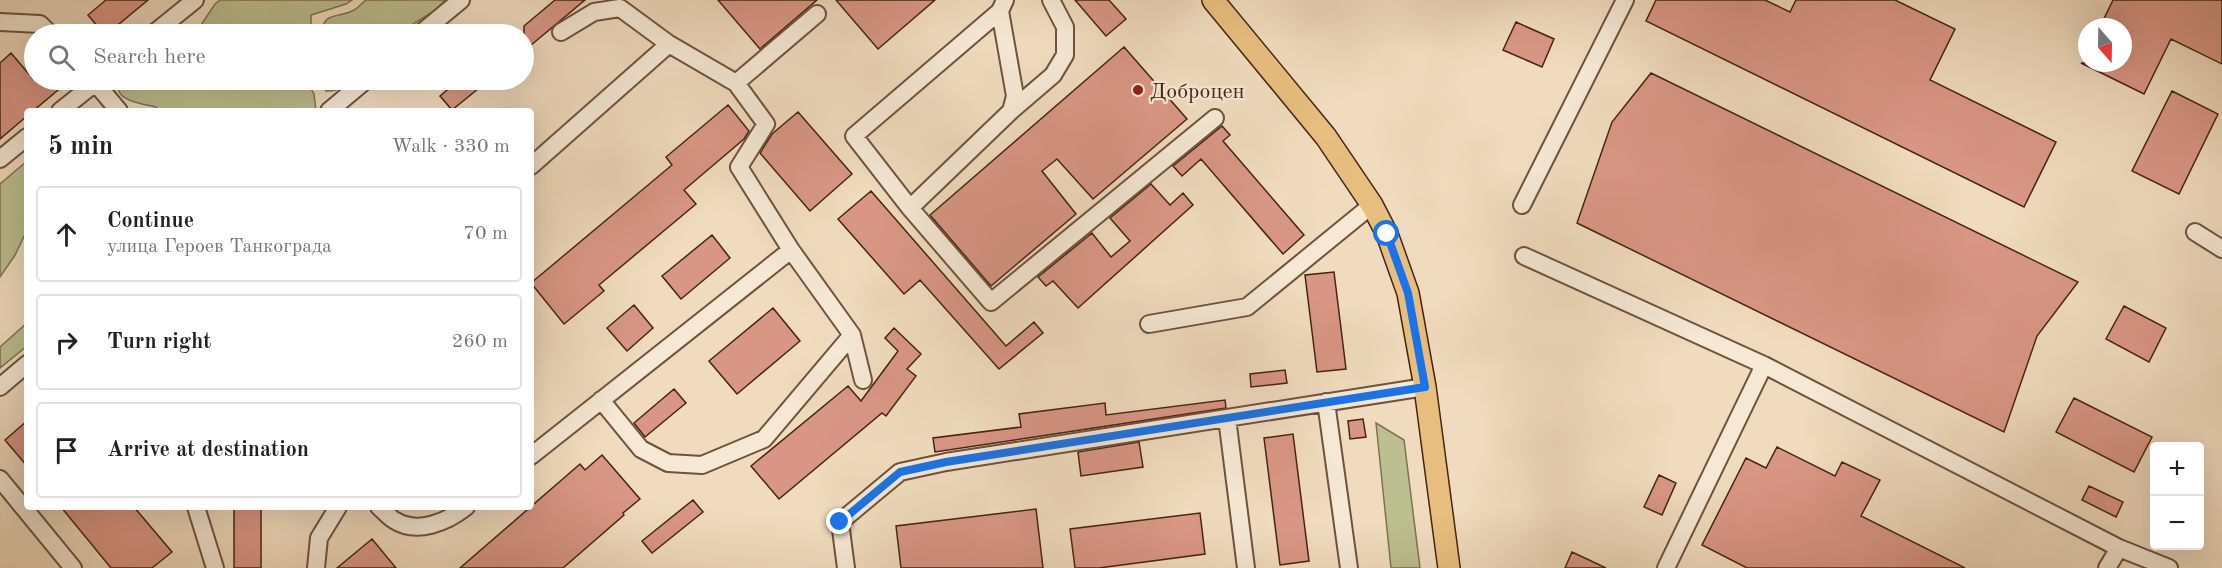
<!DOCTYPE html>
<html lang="en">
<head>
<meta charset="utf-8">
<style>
  body { margin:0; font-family:"Old Standard TT",serif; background:#f2f2f2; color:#202124 }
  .controls { position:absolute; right:18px; bottom:18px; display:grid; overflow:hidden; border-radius:6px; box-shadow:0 6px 24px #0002 }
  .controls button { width:54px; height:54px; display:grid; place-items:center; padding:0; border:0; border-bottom:2px solid #e0e0e0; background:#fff; color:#202124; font:30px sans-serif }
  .compass { position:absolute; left:2078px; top:18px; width:54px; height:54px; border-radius:50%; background:#fff; box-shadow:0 6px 24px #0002; rotate:160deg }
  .stop { position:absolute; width:18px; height:18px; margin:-14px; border:4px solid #1a73e8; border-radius:50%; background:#fff }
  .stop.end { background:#1a73e8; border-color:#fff; box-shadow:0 2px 6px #0008 }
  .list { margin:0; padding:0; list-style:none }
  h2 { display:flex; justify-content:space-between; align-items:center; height:78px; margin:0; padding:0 24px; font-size:26px }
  h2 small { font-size:20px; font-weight:400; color:#757577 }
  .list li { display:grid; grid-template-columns:39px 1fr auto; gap:18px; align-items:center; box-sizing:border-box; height:96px; margin:0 12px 12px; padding:0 12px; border:2px solid #e0e0e0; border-radius:6px }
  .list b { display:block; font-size:22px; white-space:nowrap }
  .list p { margin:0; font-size:20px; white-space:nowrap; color:#757577 }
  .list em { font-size:20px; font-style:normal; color:#757577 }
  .icon { flex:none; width:33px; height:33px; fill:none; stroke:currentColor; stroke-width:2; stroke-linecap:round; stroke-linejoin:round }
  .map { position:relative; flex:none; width:2222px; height:568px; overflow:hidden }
  .search { position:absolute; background:#fff; box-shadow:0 6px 24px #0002; left:24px; top:24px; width:510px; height:66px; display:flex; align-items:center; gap:15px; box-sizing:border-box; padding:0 21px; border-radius:33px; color:#757577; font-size:22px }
  .panel { position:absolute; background:#fff; box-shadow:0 6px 24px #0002; left:24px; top:108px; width:510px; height:402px; border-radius:6px }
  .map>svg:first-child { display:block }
  .green { fill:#bcbf90; stroke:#807250; stroke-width:1.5 }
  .building { fill:#d99685; stroke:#452411; stroke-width:1.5 }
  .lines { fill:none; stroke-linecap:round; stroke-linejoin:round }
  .minor-casing { stroke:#70523c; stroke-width:20 }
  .major-casing { stroke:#452411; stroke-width:24 }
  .minor { stroke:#f5e8d5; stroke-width:16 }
  .major { stroke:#e8be7f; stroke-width:21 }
  .route { stroke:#1a73e8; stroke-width:8 }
  .poi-dot { fill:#8f2418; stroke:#f5e8d5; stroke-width:2 }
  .labels { text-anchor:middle; stroke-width:4.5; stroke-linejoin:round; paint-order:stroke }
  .poi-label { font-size:22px; fill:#452411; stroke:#f5e8d5; text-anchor:start }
</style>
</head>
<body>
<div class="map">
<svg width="2222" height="568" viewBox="0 0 2222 568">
  <rect width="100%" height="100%" fill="#f0dbbe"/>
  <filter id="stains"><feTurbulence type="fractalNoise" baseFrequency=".00333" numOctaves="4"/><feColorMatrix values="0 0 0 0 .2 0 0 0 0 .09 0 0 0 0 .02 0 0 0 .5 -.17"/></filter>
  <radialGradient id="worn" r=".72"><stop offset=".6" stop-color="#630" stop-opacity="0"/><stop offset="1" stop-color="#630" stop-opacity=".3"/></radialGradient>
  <path class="green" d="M220 0H352L346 4 311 15V34H195L215 4Z
    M366 0H445L436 10 397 34H321C324 10 338 19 354 10 358 8 362 3 366 0Z
    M121 80H306L314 94 316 111H158L156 107C142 104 109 100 121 80Z
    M318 80H355C345 86 338 92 326 91Z
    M27 161V230L15 255 0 277V184Z
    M27 323V346L0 368V347Z
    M1376 423 1404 440 1420 568H1391Z"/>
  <path class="building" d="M106 0H148L107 34H104L88 15Z
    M555 0H585L524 51V26Z
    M718 0H817L760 49Z
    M836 0H935L878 49Z
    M1075 0H1109L1126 19 1106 36Z
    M1656 0H1765L1790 12 1796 0H1895L1955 29 1930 80 2056 142 2024 207 1646 21Z
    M2113 0H2222V64L2171 39 2144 94 2081 63H2123V27H2100Z
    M1516 22 1554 39 1542 67 1503 50Z
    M1124 47 1187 119 1093 199 1057 159 1042 171 1076 214 991 286 930 215Z
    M11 53 34 80H70L33 111H27V116L0 139V63Z
    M1651 73 2078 282 2037 336 2004 432 1577 223 1612 122Z
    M459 80H489L452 110 440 96Z
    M2172 91 2218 114 2179 194 2132 171Z
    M728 105 749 131 744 139 684 190 696 204 599 285 604 291 564 324 531 283 672 165 666 157Z
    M798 112 852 174 810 211 760 153 772 134Z
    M1222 126 1230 135 1223 141 1304 235 1283 254 1201 159 1182 176 1173 166Z
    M1151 184 1170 205 1183 193 1193 205 1078 308 1053 281 1046 286 1038 277 1092 233 1111 257 1130 241 1110 218Z
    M871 191 1006 346 1034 322 1043 333 999 369 920 280 904 294 838 219Z
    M712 235 730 258 681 299 662 276Z
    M1334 272 1346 369 1317 372 1305 275Z
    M634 305 653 328 627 351 607 328Z
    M2124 306 2166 328 2149 362 2106 339Z
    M773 308 800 341 737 394 709 361Z
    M894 328 921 354 907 369 916 376 886 416 882 413 779 499 751 466 848 386 861 401 898 351 885 338Z
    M1285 370 1287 383 1251 387 1250 374Z
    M674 389 686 403 645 437 634 423Z
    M2074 398 2152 437 2134 472 2056 432Z
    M1225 400 1226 408 935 452 933 438 1021 427 1019 414 1105 403 1106 415Z
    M1363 419 1366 437 1350 439 1348 421Z
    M27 421V466L5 440Z
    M1293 434 1309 561 1280 565 1264 438Z
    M1139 442 1143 467 1081 476 1078 452Z
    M1777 447 1835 476 1842 462 1880 480 1861 516 1965 568H1747L1702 545 1746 458 1766 468Z
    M602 455 640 499 623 513 624 515 563 568H460L580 464 585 470Z
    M1659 475 1676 483 1662 515 1644 507Z
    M2089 486 2123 502 2116 517 2082 500Z
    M693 500 703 512 652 553 642 541Z
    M61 507H134L172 552 152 568H111Z
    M234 507H261V568H234Z
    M1036 509 1043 568H901L896 526Z
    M1200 513 1205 554 1099 568H1075L1070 529Z
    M372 539 396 568H337Z
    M1572 552 1606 568H1565Z"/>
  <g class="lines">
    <defs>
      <path id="minor" d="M1005 0 1000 11 854 136 910 208 1011 111 1053 75 1065 55V27L1051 0
        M1000 11 1015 96 1011 111
        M0 22 40 24 50 34
        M561 32 594 12 620 8 669 44 736 83 766 124 739 167 791 250 852 335 863 380
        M153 34 195 0
        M420 34 461 0
        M93 80 119 111
        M736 83 817 14
        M60 111 99 80
        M329 111 366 80
        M0 159 27 137
        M531 166 669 44
        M1522 205 1625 0
        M910 208 991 302 1215 118
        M2195 232 2222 249
        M1524 256 1764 365 2119 548 2107 568
        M1149 324 1247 307 1372 205
        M0 387 27 364
        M601 400 641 449 668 463 702 465 764 439 852 335
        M1326 402 1349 568
        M1227 418 1246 568
        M531 456 791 250
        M0 479 73 568
        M196 507 215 568
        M379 507C384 511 389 517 394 520 417 535 447 522 466 507
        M2119 548 2169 568
        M316 568 319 538 338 507
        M846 568 840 522 900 472 946 462 1425 387
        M1666 568 1764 365"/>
      <path id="major" d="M1213 0 1326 137 1372 205 1387 234 1408 293 1425 387 1449 568"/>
    </defs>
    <use href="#minor" class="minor-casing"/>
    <use href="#major" class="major-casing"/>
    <use href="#minor" class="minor"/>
    <use href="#major" class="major"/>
  </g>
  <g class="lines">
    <path class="route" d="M840 522 900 472 946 462 1425 387 1408 293 1387 234"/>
  </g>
  <circle class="poi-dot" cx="1138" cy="90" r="6"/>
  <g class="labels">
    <g class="poi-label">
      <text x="1150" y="98">Доброцен</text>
    </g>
  </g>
  <rect width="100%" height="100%" filter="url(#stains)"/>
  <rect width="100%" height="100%" fill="url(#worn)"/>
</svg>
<div class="controls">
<button>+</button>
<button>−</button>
</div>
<svg class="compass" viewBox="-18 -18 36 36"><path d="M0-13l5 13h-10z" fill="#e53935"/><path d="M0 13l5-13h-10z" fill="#757577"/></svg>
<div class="stop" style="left:1387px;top:234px"></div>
<div class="stop end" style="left:840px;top:522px"></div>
<div class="search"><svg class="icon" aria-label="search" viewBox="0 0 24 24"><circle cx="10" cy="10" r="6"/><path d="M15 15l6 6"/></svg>Search here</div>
<section class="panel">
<h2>5 min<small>Walk · 330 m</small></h2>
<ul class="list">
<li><svg class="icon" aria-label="ahead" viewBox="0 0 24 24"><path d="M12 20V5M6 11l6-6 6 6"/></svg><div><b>Continue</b><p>улица Героев Танкограда</p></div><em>70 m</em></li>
<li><svg class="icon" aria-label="right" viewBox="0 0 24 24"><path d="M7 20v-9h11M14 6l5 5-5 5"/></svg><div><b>Turn right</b></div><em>260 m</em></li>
<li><svg class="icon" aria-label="arrive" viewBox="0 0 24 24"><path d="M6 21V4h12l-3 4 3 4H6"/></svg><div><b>Arrive at destination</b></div></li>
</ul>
</section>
</div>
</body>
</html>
